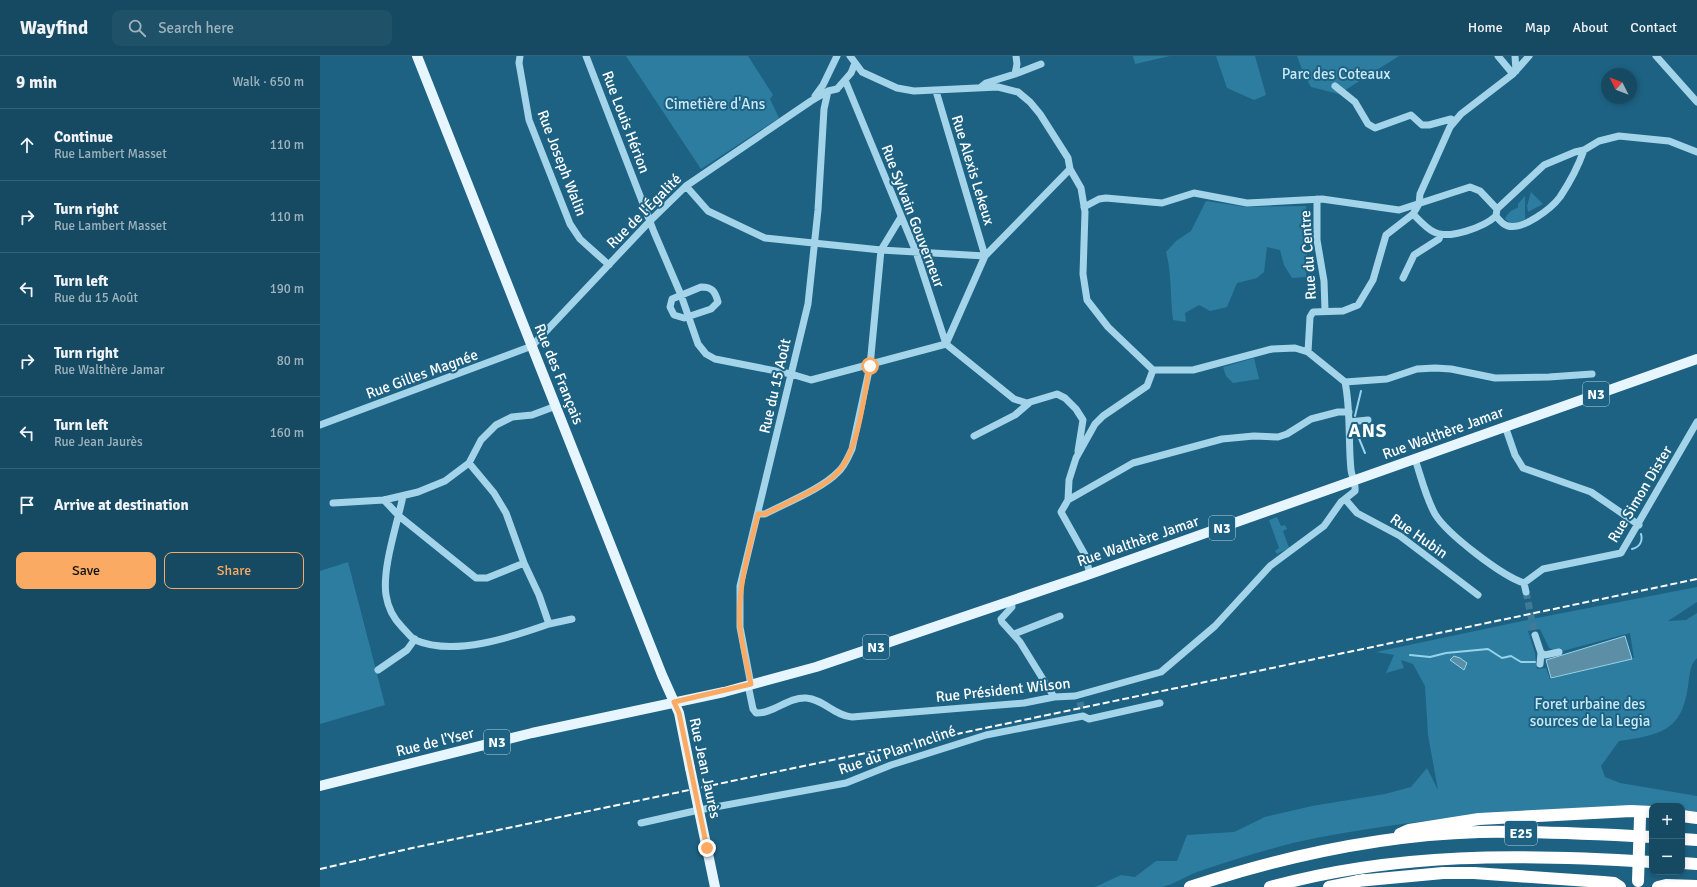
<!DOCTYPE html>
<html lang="en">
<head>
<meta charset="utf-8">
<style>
  body { margin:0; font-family:Signika,sans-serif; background:#1f5168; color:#f1f3f6 }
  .controls { position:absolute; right:12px; bottom:12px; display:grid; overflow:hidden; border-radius:8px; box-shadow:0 2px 6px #0003 }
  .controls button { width:36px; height:36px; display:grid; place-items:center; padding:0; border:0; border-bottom:1px solid #356277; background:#164a62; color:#f1f3f6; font:20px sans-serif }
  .compass { position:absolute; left:1281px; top:12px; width:36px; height:36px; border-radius:50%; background:#164a62; box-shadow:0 2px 6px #0003; rotate:312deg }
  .stop { position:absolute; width:12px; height:12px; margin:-9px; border:3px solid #faaa62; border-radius:50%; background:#fff }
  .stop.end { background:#faaa62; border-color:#fff; box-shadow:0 1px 4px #0008 }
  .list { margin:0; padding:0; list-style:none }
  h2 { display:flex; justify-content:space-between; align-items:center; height:52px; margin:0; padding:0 16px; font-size:17px }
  h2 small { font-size:13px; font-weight:400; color:#9eb3be }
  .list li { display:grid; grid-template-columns:26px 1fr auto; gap:12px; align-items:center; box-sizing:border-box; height:72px; padding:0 16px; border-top:1px solid #356277 }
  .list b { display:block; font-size:15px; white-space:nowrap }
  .list p { margin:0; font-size:13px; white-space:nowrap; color:#9eb3be }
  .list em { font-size:13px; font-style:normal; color:#9eb3be }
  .actions { display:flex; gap:8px; padding:12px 16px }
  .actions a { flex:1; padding:9px 0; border:1px solid #faaa62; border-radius:8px; text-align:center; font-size:14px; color:#faaa62 }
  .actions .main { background:#faaa62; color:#111 }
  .icon { flex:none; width:22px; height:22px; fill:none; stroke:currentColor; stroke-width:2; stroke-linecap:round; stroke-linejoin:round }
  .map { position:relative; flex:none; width:1377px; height:831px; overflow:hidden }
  header { display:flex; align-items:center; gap:24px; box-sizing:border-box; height:56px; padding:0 20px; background:#164a62; border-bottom:1px solid #356277 }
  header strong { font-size:19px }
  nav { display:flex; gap:22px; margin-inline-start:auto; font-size:14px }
  .search { width:280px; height:36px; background:#1f5168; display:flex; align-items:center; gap:10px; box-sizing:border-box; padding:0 14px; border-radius:8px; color:#9eb3be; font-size:15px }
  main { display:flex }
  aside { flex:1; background:#164a62 }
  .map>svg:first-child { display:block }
  .green { fill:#2d7da0; fill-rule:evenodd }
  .water { fill:#5c8fa6; stroke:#97d3ec }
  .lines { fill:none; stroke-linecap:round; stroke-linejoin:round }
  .stream { stroke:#97d3ec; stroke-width:2 }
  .minor-tunnel { stroke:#3f7a96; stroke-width:7; stroke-dasharray:7 3.5; stroke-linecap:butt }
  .minor { stroke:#a4d4ea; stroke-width:7 }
  .major { stroke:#e7f6fe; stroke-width:10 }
  .highway { stroke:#fff; stroke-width:12 }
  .rail { stroke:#fff; stroke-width:2; stroke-dasharray:7 3; stroke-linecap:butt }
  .major-bridge { stroke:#e7f6fe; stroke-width:10 }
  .highway-bridge { stroke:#fff; stroke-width:12 }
  .route { stroke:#faaa62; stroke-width:5 }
  .labels { text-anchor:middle; stroke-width:4; stroke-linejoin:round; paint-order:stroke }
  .shield { fill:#1d6283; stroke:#bbd0da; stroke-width:1 }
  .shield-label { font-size:14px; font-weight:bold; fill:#fff }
  .park-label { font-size:15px; fill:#c8e9f7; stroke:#1d6283 }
  .street-label { font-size:15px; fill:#fff; stroke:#1d6283 }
  .district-label { font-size:19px; font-weight:bold; letter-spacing:1px; fill:#fff; stroke:#1d6283 }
</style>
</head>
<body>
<header>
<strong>Wayfind</strong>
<div class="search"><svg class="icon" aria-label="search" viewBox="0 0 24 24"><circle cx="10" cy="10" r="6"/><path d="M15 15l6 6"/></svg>Search here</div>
<nav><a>Home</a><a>Map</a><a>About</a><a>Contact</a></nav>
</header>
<main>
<aside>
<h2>9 min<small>Walk · 650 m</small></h2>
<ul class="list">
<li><svg class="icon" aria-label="ahead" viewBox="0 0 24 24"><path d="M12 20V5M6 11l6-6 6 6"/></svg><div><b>Continue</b><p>Rue Lambert Masset</p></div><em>110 m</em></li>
<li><svg class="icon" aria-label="right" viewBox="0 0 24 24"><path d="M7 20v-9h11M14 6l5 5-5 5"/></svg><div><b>Turn right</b><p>Rue Lambert Masset</p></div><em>110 m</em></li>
<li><svg class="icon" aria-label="left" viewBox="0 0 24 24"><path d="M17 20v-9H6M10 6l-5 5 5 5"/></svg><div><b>Turn left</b><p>Rue du 15 Août</p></div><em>190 m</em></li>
<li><svg class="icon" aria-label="right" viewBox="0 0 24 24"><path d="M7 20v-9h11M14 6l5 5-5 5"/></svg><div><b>Turn right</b><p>Rue Walthère Jamar</p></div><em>80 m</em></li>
<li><svg class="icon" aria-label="left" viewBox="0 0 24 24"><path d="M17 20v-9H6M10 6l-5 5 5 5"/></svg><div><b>Turn left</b><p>Rue Jean Jaurès</p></div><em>160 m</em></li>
<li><svg class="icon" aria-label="arrive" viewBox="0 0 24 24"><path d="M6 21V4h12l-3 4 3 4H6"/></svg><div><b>Arrive at destination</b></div></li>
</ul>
<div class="actions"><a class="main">Save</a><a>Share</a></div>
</aside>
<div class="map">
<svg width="1377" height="831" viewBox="0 0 1377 831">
  <rect width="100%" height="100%" fill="#1d6283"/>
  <path class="green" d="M306 0H428L453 39 450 43 459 62 381 113Z
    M813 0H850L815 8Z
    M896 0H935L946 39 934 44 907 32Z
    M977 0H1079L1019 38 991 31 984 19Z
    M1211 136 1223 148 1208 156 1207 150Z
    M1205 140V163C1199 168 1191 169 1185 163 1187 158 1192 153 1198 152V148Z
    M886 145 926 151 986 150 988 167 986 221 972 222 964 209 960 194 947 191 944 216 937 222 917 227 907 251 890 255 879 249 865 257 866 266 853 264C850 242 852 218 846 196L856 185 871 175Z
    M934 302 939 323 913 327 906 320 903 311Z
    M957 461 961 470 965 469 967 473 963 475 969 492 957 498 955 495 959 492 949 464Z
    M28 506 65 649 0 668V515Z
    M1377 531V546L1348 565 1366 564 1377 557V602C1369 610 1370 619 1368 630 1362 676 1339 679 1299 685L1281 710 1285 721 1300 727 1377 740V757L1362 755V750C1239 750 1117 759 996 782 956 790 916 803 877 816 866 820 853 829 841 831 820 831 796 831 775 831L801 819 815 821 836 805H857L867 779 914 776 945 761 992 750 1065 738 1091 731 1107 712 1118 734 1108 679 1105 630 1093 608 1081 604 1084 612 1066 617 1074 599 1056 596 1217 562ZM1220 573 1229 592 1239 596 1310 577 1314 602 1230 623 1226 612 1217 613 1215 597 1208 575Z"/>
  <path class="water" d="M1305 580 1312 603 1231 622 1226 604Z
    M1134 600 1140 602 1147 607 1144 614 1130 604Z"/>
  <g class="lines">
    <path class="stream" d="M1035 360 1041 335
      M1036 367 1038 380 1045 397
      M1312 493C1320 491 1323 485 1321 478
      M1090 599 1110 601 1126 597 1168 593 1182 602 1191 600 1201 606H1215"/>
    <path class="minor-tunnel" d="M1206 536 1215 579
      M760 646 762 655"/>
    <path class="minor" d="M200 0 199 7 209 64 250 168 260 183 289 209
      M266 0 334 176 361 239 378 288 386 298 395 303 471 318 491 324 626 288
      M530 0 542 16 577 32 594 35 678 31 698 36 710 46 720 58 748 102 750 113 761 132 765 156 763 218 767 244 788 271 833 314H873L952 293 975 292 988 296 1025 326 1067 323 1097 313 1115 312 1131 313 1175 322 1229 321 1272 318
      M1178 0 1193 18
      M1195 0 1196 15
      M1336 0 1377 46
      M695 18 697 8 696 0
      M525 24 596 196 626 288
      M1015 30 1035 46 1048 68 1055 72 1091 59 1102 69H1109L1131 63 1134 65
      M661 31 666 27 698 17 721 8
      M517 33 531 17 535 7
      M616 35 665 200
      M495 40 503 29 517 0
      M1264 94C1258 111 1250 126 1240 141 1231 153 1203 174 1188 170 1183 169 1179 164 1176 160L1177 153 1224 109 1255 96 1264 94 1279 85 1299 80 1349 85 1377 96
      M366 130 388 155 445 182 561 194 665 200
      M997 143V184L1004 225 1005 254
      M764 151 779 143 786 142 842 147 874 137 927 147 1002 143 1079 154 1150 131 1160 135 1177 153
      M1093 158C1099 164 1107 173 1114 176 1129 184 1164 171 1176 160
      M1083 222 1094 199 1119 183 1121 178
      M381 231C392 231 395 235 398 246L391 253 364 262 354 259 350 251 352 243Z
      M626 288 665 200 750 113
      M626 288 694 343 707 347 737 338 745 342 756 353 763 364 758 395
      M988 296 990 261 993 256 1023 255 1038 249 1053 224 1066 179 1093 158 1099 148 1100 138 1130 71 1141 58 1193 18 1209 0
      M1029 366 1048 364
      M0 369 212 290 330 165 366 130 491 45 508 35 517 33
      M1185 370 1195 399 1203 412 1271 436 1319 469
      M654 380 695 359 709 347
      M1095 403C1101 421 1106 442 1115 458 1127 478 1182 520 1204 527
      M83 440C77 469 62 512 66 539 68 552 74 563 82 571 86 575 91 582 95 584 134 601 192 581 229 568L219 539 204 507 186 457 174 437 149 407
      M1025 443 1037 457 1080 480 1158 539
      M64 444 79 460 156 522H167L204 507
      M748 444 813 407 902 383 934 380 958 381 967 378 991 363 1018 356H1029
      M13 447 64 444 98 436 125 425 149 407 161 384 176 369 192 361 212 359 236 350
      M438 458H445C466 447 503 432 518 416 525 410 528 401 532 393L550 310 561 194 581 161
      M770 518 765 499 741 456 748 444 749 424 756 402 775 368 783 360 827 330 833 314
      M1204 527 1223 513 1301 497 1377 366
      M1204 527 1206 536
      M691 544 692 551 681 563 682 566 700 586 734 641
      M229 568 252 563
      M694 578 740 560
      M1215 579 1221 597 1225 599 1239 596
      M1220 608 1221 597
      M58 614 87 594 95 583
      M428 629 433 653 436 657C453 658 468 641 486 642 503 643 515 660 532 661L704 647 734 641 755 640 841 616 895 570 950 510 1004 470 1021 446 1035 435C1036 428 1032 421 1031 414 1028 384 1031 355 1025 326
      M431 629 420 571V530L488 248 498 154 504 53 508 35
      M321 767 379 754 526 727 571 709 666 679 763 660 769 663 840 647"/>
    <path class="major" d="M97 0 342 619 359 657 370 712
      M0 730 212 677 404 636 496 611 770 518 1377 303
      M378 750 395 831"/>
    <path class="highway" d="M1362 760 1377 762
      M1080 778 1089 774 1159 763 1311 755 1332 756
      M1362 783 1377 784
      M1362 807 1377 808
      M1037 825 1123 817H1154L1283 826 1294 827 1300 831
      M870 831C964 800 1060 779 1159 776 1216 775 1275 778 1332 781
      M950 831C1077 796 1202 798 1332 806
      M1009 831 1044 824
      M1338 831 1346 829 1377 830"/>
    <path class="rail" d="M0 813 97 791 1377 523"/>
    <path class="major-bridge" d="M370 712 378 750"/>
    <path class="highway-bridge" d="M1318 825 1320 762"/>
  </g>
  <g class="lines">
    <path class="route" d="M387 792 359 657 354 646 431 628C427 609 422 590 420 571 417 532 429 495 438 458H445C466 447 499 434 515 419 539 398 543 341 550 310"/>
  </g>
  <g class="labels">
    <g class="shield">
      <rect x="1263" y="326" width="26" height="24" rx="3"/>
      <rect x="889" y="460" width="26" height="24" rx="3"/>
      <rect x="543" y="579" width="26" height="24" rx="3"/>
      <rect x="164" y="674" width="26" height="24" rx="3"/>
      <rect x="1185" y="765" width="32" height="24" rx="3"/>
    </g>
    <g class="shield-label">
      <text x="1276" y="343">N3</text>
      <text x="902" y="477">N3</text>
      <text x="556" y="596">N3</text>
      <text x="177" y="691">N3</text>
      <text x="1201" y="782">E25</text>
    </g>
    <g class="park-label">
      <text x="1016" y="23">Parc des Coteaux</text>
      <text x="395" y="53">Cimetière d'Ans</text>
      <text x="1270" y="653">Foret urbaine des<tspan x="1270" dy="17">sources de la Legia</tspan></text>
    </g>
    <g class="street-label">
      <text transform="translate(306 66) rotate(69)" y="5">Rue Louis Hérion</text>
      <text transform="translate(242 107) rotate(69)" y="5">Rue Joseph Walin</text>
      <text transform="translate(653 114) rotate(73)" y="5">Rue Alexis Lekeux</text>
      <text transform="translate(324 155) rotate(-45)" y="5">Rue de l'Égalité</text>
      <text transform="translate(593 160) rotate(69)" y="5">Rue Sylvain Gouverneur</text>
      <text transform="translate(988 199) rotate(-94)" y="5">Rue du Centre</text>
      <text transform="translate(102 318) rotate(-20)" y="5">Rue Gilles Magnée</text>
      <text transform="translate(239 318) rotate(68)" y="5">Rue des Français</text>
      <text transform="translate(455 330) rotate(-77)" y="5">Rue du 15 Août</text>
      <text transform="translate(1123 377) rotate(-20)" y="5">Rue Walthère Jamar</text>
      <text transform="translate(1320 438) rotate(-59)" y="5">Rue Simon Dister</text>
      <text transform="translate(1099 480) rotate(35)" y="5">Rue Hubin</text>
      <text transform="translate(818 485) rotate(-19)" y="5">Rue Walthère Jamar</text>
      <text transform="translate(683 634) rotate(-6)" y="5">Rue Président Wilson</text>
      <text transform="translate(115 686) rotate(-14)" y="5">Rue de l'Yser</text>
      <text transform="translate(577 694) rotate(-19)" y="5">Rue du Plan Incliné</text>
      <text transform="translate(385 712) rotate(78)" y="5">Rue Jean Jaurès</text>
    </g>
    <g class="district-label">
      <text x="1048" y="381">ANS</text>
    </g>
  </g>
</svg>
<div class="controls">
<button>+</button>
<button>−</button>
</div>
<svg class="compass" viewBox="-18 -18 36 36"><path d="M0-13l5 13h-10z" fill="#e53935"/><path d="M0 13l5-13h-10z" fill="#9eb3be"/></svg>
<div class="stop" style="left:550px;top:310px"></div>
<div class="stop end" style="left:387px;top:792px"></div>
</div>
</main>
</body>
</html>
